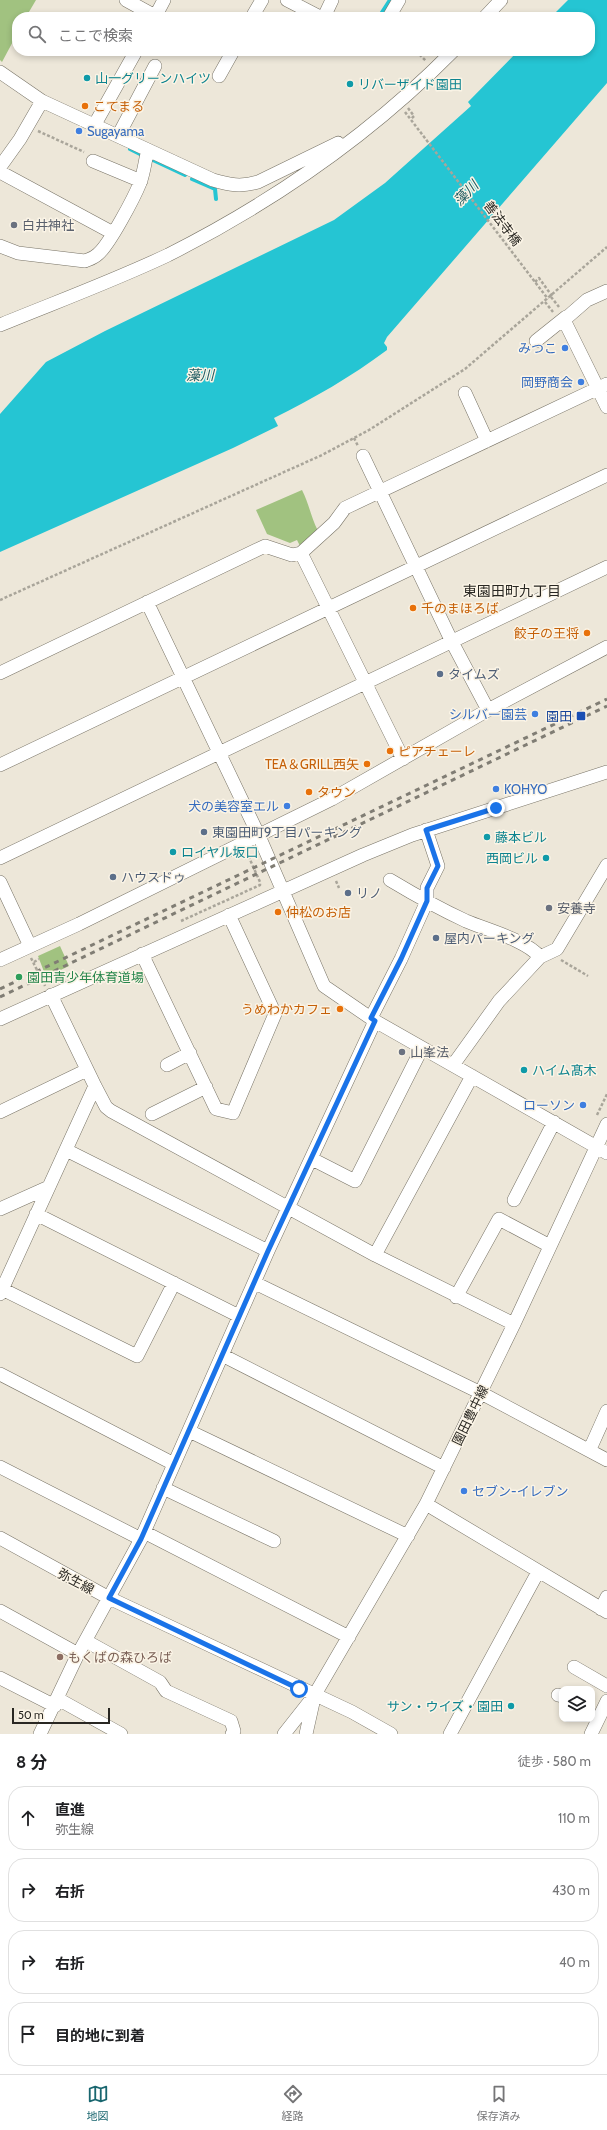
<!DOCTYPE html>
<html lang="ja">
<head>
<meta charset="utf-8">
<style>
  body { margin:0; font-family:Cabin,"Noto Sans JP",sans-serif; background:#f2f2f2; color:#202124 }
  .controls { position:absolute; right:12px; bottom:12px; display:grid; overflow:hidden; border-radius:8px; box-shadow:0 2px 6px #0003 }
  .controls button { width:36px; height:36px; display:grid; place-items:center; padding:0; border:0; border-bottom:1px solid #e0e0e0; background:#fff; color:#202124; font:20px sans-serif }
  .scale { position:absolute; left:12px; bottom:10px; width:98px; box-sizing:border-box; padding-left:4px; border:2px solid #292722; border-top:0; font-size:11px; line-height:14px; white-space:nowrap; color:#292722; -webkit-text-stroke:3px #fbf4e6; paint-order:stroke }
  .stop { position:absolute; width:12px; height:12px; margin:-9px; border:3px solid #1a73e8; border-radius:50%; background:#fff }
  .stop.end { background:#1a73e8; border-color:#fff; box-shadow:0 1px 4px #0008 }
  .list { margin:0; padding:0; list-style:none }
  h2 { display:flex; justify-content:space-between; align-items:center; height:52px; margin:0; padding:0 16px; font-size:17px }
  h2 small { font-size:13px; font-weight:400; color:#757577 }
  .list li { display:grid; grid-template-columns:26px 1fr auto; gap:12px; align-items:center; box-sizing:border-box; height:64px; margin:0 8px 8px; padding:0 8px; border:1px solid #e0e0e0; border-radius:16px }
  .list b { display:block; font-size:15px; white-space:nowrap }
  .list p { margin:0; font-size:13px; white-space:nowrap; color:#757577 }
  .list em { font-size:13px; font-style:normal; color:#757577 }
  .icon { flex:none; width:22px; height:22px; fill:none; stroke:currentColor; stroke-width:2; stroke-linecap:round; stroke-linejoin:round }
  .map { position:relative; flex:none; width:607px; height:1734px; overflow:hidden }
  .search { position:absolute; background:#fff; box-shadow:0 2px 6px #0003; left:12px; right:12px; top:12px; height:44px; display:flex; align-items:center; gap:10px; box-sizing:border-box; padding:0 14px; border-radius:16px; color:#757577; font-size:15px }
  .sheet { height:340px; background:#fff }
  nav { display:flex; justify-content:space-around; align-items:center; box-sizing:border-box; height:56px; border-top:1px solid #e0e0e0; background:#fff; font-size:11px; color:#757577 }
  nav a { display:grid; justify-items:center; gap:2px }
  nav .on { color:#19666f }
  .map>svg:first-child { display:block }
  .green { fill:#a1c280 }
  .water { fill:#25c5d3 }
  .lines { fill:none; stroke-linecap:round; stroke-linejoin:round }
  .stream { stroke:#25c5d3; stroke-width:4 }
  .minor-casing { stroke:#787366; stroke-width:14 }
  .path { stroke:#a9a59a; stroke-width:2.5; stroke-dasharray:3 2; stroke-linecap:butt }
  .minor { stroke:#fff; stroke-width:13 }
  .rail { stroke:#807d74; stroke-width:3; stroke-dasharray:5 5; stroke-linecap:butt }
  .route { stroke:#1a73e8; stroke-width:5 }
  .culture-dot { fill:#0f9aa8; stroke:#fbf4e6; stroke-width:1.5 }
  .food-dot { fill:#e8710a; stroke:#fbf4e6; stroke-width:1.5 }
  .shop-dot { fill:#3f7fe0; stroke:#fbf4e6; stroke-width:1.5 }
  .worship-dot { fill:#6b7280; stroke:#fbf4e6; stroke-width:1.5 }
  .service-dot { fill:#5c6f8a; stroke:#fbf4e6; stroke-width:1.5 }
  .transit-dot { fill:#1a4fb4; stroke:#fbf4e6; stroke-width:1.5 }
  .leisure-dot { fill:#2e9e5b; stroke:#fbf4e6; stroke-width:1.5 }
  .education-dot { fill:#8d6e63; stroke:#fbf4e6; stroke-width:1.5 }
  .labels { text-anchor:middle; stroke-width:3; stroke-linejoin:round; paint-order:stroke }
  .culture-label { font-size:13px; fill:#0d838f; stroke:#fbf4e6; text-anchor:start }
  .food-label { font-size:13px; fill:#c56008; stroke:#fbf4e6; text-anchor:start }
  .shop-label { font-size:13px; fill:#366cbe; stroke:#fbf4e6; text-anchor:end }
  .street-label { font-size:13px; fill:#292722; stroke:#fbf4e6 }
  .worship-label { font-size:13px; fill:#5b616d; stroke:#fbf4e6; text-anchor:start }
  .service-label { font-size:13px; fill:#4e5e75; stroke:#fbf4e6; text-anchor:start }
  .transit-label { font-size:13px; fill:#164399; stroke:#fbf4e6; text-anchor:end }
  .leisure-label { font-size:13px; fill:#27864d; stroke:#fbf4e6; text-anchor:start }
  .education-label { font-size:13px; fill:#785e54; stroke:#fbf4e6; text-anchor:start }
  .water-label { font-size:14px; font-style:italic; fill:#205c62; stroke:#fbf4e6 }
  .neighbourhood-label { font-size:14px; fill:#292722; stroke:#fbf4e6 }
</style>
</head>
<body>
<div class="map">
<svg width="607" height="1734" viewBox="0 0 607 1734">
  <rect width="100%" height="100%" fill="#ede7d9"/>
  <path class="green" d="M0 0H36L26 17H17V34L2 62 0 60Z
    M302 490C309 504 311 517 318 531L300 546 297 540 290 543 267 534 256 510Z
    M60 946 69 966 46 977 38 956Z"/>
  <path class="water" d="M568 0H607V83L387 337 384 343 387 347V350C351 377 314 398 274 418L278 426 233 448 0 552V414L46 362 105 331 334 220 385 183 471 106 468 102 518 51H590V17H551Z"/>
  <g class="lines">
    <path class="stream" d="M379 17 390 0
      M130 149 142 155
      M153 160 185 175
      M192 179 215 189 216 199"/>
    <defs>
      <path id="minor" d="M126 0 155 16
        M287 0 320 17
        M155 17 164 0
        M252 17 262 0
        M324 17 332 0
        M389 17 399 0
        M485 17 501 0
        M0 72 42 101 213 180C230 185 241 187 258 182L338 143 342 147
        M219 76 233 51
        M95 124 136 51
        M118 136 155 66
        M93 161 141 181
        M0 167 20 139 42 101
        M0 172 113 233
        M0 246 18 253 85 261C90 259 94 258 98 254 109 245 134 198 140 183 144 173 145 160 148 150
        M607 291 587 300 564 320 607 407
        M0 325C56 302 113 281 168 255 273 202 370 135 453 51
        M536 341 566 317
        M465 393 487 441
        M363 456 452 642 488 710
        M301 553 403 759
        M147 602 259 836 324 986 375 1021 607 1153
        M0 673 265 546 292 555 301 553 334 523 345 508 607 384
        M0 765 607 475
        M0 858 607 567
        M390 880C415 895 440 909 466 921 487 930 526 940 540 957
        M0 882 30 946
        M142 954 216 1109 233 1113 275 1014 229 915
        M0 960 79 924 332 799 488 710 607 647
        M51 995 95 1086 106 1107 111 1111 375 1255 514 1324
        M371 1018 401 959 427 901V888L438 866 426 830
        M0 1019 363 855 412 835 607 772
        M167 1065 190 1053
        M453 1065 499 1001 540 957 557 949 607 865
        M0 1112 87 1070
        M152 1114 206 1087
        M66 1150 268 1251
        M312 1159 355 1181 422 1048
        M514 1200 554 1122
        M0 1209 49 1187
        M36 1214 239 1316
        M375 1255 472 1076
        M255 1283 481 1393 607 1460
        M2 1289 137 1356 174 1283
        M0 1294 95 1086
        M456 1297 499 1219 550 1246
        M222 1355 444 1468
        M0 1374 174 1464
        M189 1431 408 1536
        M590 1449 607 1411
        M0 1467 141 1539
        M163 1488 274 1541
        M426 1504 607 1612
        M144 1532 349 1637
        M0 1538 109 1598 352 1712 391 1734
        M601 1609 607 1597
        M0 1611 78 1654
        M86 1641 160 1682 166 1691 231 1721 234 1731 232 1734
        M574 1667 607 1686
        M0 1678 55 1706
        M558 1695 562 1696
        M58 1699 121 1734
        M40 1734 78 1654 141 1539 268 1251 375 1021
        M284 1734 314 1696 426 1504 514 1324 607 1124
        M306 1734 314 1698
        M450 1734 538 1572
        M591 1734 607 1701"/>
    </defs>
    <use href="#minor" class="minor-casing"/>
    <path class="path" d="M416 51 426 61
      M408 108 414 116 411 119
      M405 112 548 299
      M38 131 84 152
      M535 282 539 278 552 296
      M551 297 559 307
      M545 302 553 312
      M354 438 358 446
      M0 600 322 455 369 430 465 369 607 247
      M336 881 339 888
      M181 921 260 885V882L247 853
      M31 958 45 986
      M561 960 588 976
      M34 962 39 959
      M40 975 45 973
      M597 1115 607 1094"/>
    <use href="#minor" class="minor"/>
    <path class="rail" d="M0 989 607 699
      M0 997 607 706"/>
  </g>
  <g class="lines">
    <path class="route" d="M299 1689 109 1598 141 1539 268 1251 375 1021 371 1018 401 959 427 901V888L438 866 426 830 496 808"/>
  </g>
  <g class="culture-dot">
    <circle cx="87" cy="78" r="4"/>
    <circle cx="350" cy="84" r="4"/>
    <circle cx="487" cy="837" r="4"/>
    <circle cx="173" cy="852" r="4"/>
    <circle cx="546" cy="858" r="4"/>
    <circle cx="524" cy="1070" r="4"/>
    <circle cx="511" cy="1706" r="4"/>
  </g>
  <g class="food-dot">
    <circle cx="85" cy="106" r="4"/>
    <circle cx="413" cy="608" r="4"/>
    <circle cx="587" cy="633" r="4"/>
    <circle cx="390" cy="751" r="4"/>
    <circle cx="367" cy="764" r="4"/>
    <circle cx="309" cy="792" r="4"/>
    <circle cx="278" cy="912" r="4"/>
    <circle cx="340" cy="1009" r="4"/>
  </g>
  <g class="shop-dot">
    <circle cx="79" cy="131" r="4"/>
    <circle cx="565" cy="348" r="4"/>
    <circle cx="581" cy="382" r="4"/>
    <circle cx="535" cy="714" r="4"/>
    <circle cx="496" cy="789" r="4"/>
    <circle cx="287" cy="806" r="4"/>
    <circle cx="583" cy="1105" r="4"/>
    <circle cx="464" cy="1491" r="4"/>
  </g>
  <g class="worship-dot">
    <circle cx="14" cy="225" r="4"/>
    <circle cx="549" cy="908" r="4"/>
    <circle cx="402" cy="1052" r="4"/>
  </g>
  <g class="service-dot">
    <circle cx="440" cy="674" r="4"/>
    <circle cx="204" cy="832" r="4"/>
    <circle cx="113" cy="877" r="4"/>
    <circle cx="348" cy="893" r="4"/>
    <circle cx="436" cy="938" r="4"/>
  </g>
  <rect class="transit-dot" x="576" y="711" width="10" height="10" rx="2"/>
  <circle class="leisure-dot" cx="19" cy="977" r="4"/>
  <circle class="education-dot" cx="60" cy="1657" r="4"/>
  <g class="labels">
    <g class="culture-label">
      <text x="95" y="83">山一グリーンハイツ</text>
      <text x="358" y="89">リバーザイド園田</text>
      <text x="495" y="842">藤本ビル</text>
      <text x="181" y="857">ロイヤル坂口</text>
      <text x="538" y="863" text-anchor="end">西岡ビル</text>
      <text x="532" y="1075">ハイム髙木</text>
      <text x="503" y="1711" text-anchor="end">サン・ウイズ・園田</text>
    </g>
    <g class="food-label">
      <text x="93" y="111">こてまる</text>
      <text x="421" y="613">千のまほろば</text>
      <text x="579" y="638" text-anchor="end">餃子の王将</text>
      <text x="398" y="756">ピアチェーレ</text>
      <text x="359" y="769" text-anchor="end">TEA＆GRILL西矢</text>
      <text x="317" y="797">タウン</text>
      <text x="286" y="917">仲松のお店</text>
      <text x="332" y="1014" text-anchor="end">うめわかカフェ</text>
    </g>
    <g class="shop-label">
      <text x="87" y="136" text-anchor="start">Sugayama</text>
      <text x="557" y="353">みつこ</text>
      <text x="573" y="387">岡野商会</text>
      <text x="527" y="719">シルバー園芸</text>
      <text x="504" y="794" text-anchor="start">KOHYO</text>
      <text x="279" y="811">犬の美容室エル</text>
      <text x="575" y="1110">ローソン</text>
      <text x="472" y="1496" text-anchor="start">セブン-イレブン</text>
    </g>
    <g class="street-label">
      <text transform="translate(503 223) rotate(53)" y="5">善法寺橋</text>
      <text transform="translate(470 1415) rotate(-64)" y="5">園田豊中線</text>
      <text transform="translate(76 1581) rotate(28)" y="5">弥生線</text>
    </g>
    <g class="worship-label">
      <text x="22" y="230">白井神社</text>
      <text x="557" y="913">安養寺</text>
      <text x="410" y="1057">山峯法</text>
    </g>
    <g class="service-label">
      <text x="448" y="679">タイムズ</text>
      <text x="212" y="837">東園田町9丁目パーキング</text>
      <text x="121" y="882">ハウスドゥ</text>
      <text x="356" y="898">リノ</text>
      <text x="444" y="943">屋内パーキング</text>
    </g>
    <g class="transit-label">
      <text x="572" y="721">園田</text>
    </g>
    <g class="leisure-label">
      <text x="27" y="982">園田青少年体育道場</text>
    </g>
    <g class="education-label">
      <text x="68" y="1662">もくばの森ひろば</text>
    </g>
    <g class="water-label">
      <text transform="translate(466 193) rotate(-46)" y="5">藻川</text>
      <text x="200" y="380">藻川</text>
    </g>
    <g class="neighbourhood-label">
      <text x="512" y="596">東園田町九丁目</text>
    </g>
  </g>
</svg>
<div class="controls">
<button><svg class="icon" aria-label="layers" viewBox="0 0 24 24"><path d="M12 4l9 5-9 5-9-5zM3 14l9 5 9-5"/></svg></button>
</div>
<div class="scale">50 m</div>
<div class="stop" style="left:299px;top:1689px"></div>
<div class="stop end" style="left:496px;top:808px"></div>
<div class="search"><svg class="icon" aria-label="search" viewBox="0 0 24 24"><circle cx="10" cy="10" r="6"/><path d="M15 15l6 6"/></svg>ここで検索</div>
</div>
<section class="sheet">
<h2>8 分<small>徒歩 · 580 m</small></h2>
<ul class="list">
<li><svg class="icon" aria-label="ahead" viewBox="0 0 24 24"><path d="M12 20V5M6 11l6-6 6 6"/></svg><div><b>直進</b><p>弥生線</p></div><em>110 m</em></li>
<li><svg class="icon" aria-label="right" viewBox="0 0 24 24"><path d="M7 20v-9h11M14 6l5 5-5 5"/></svg><div><b>右折</b></div><em>430 m</em></li>
<li><svg class="icon" aria-label="right" viewBox="0 0 24 24"><path d="M7 20v-9h11M14 6l5 5-5 5"/></svg><div><b>右折</b></div><em>40 m</em></li>
<li><svg class="icon" aria-label="arrive" viewBox="0 0 24 24"><path d="M6 21V4h12l-3 4 3 4H6"/></svg><div><b>目的地に到着</b></div></li>
</ul>
</section>
<nav>
<a class="on"><svg class="icon" aria-label="map" viewBox="0 0 24 24"><path d="M3 6l6-2 6 2 6-2v14l-6 2-6-2-6 2zM9 4v14M15 6v14"/></svg>地図</a>
<a><svg class="icon" aria-label="directions" viewBox="0 0 24 24"><path d="M12 3l9 9-9 9-9-9zM9 14v-3h6M13 9l2 2-2 2"/></svg>経路</a>
<a><svg class="icon" aria-label="saved" viewBox="0 0 24 24"><path d="M7 4h10v16l-5-4-5 4z"/></svg>保存済み</a>
</nav>
</body>
</html>
